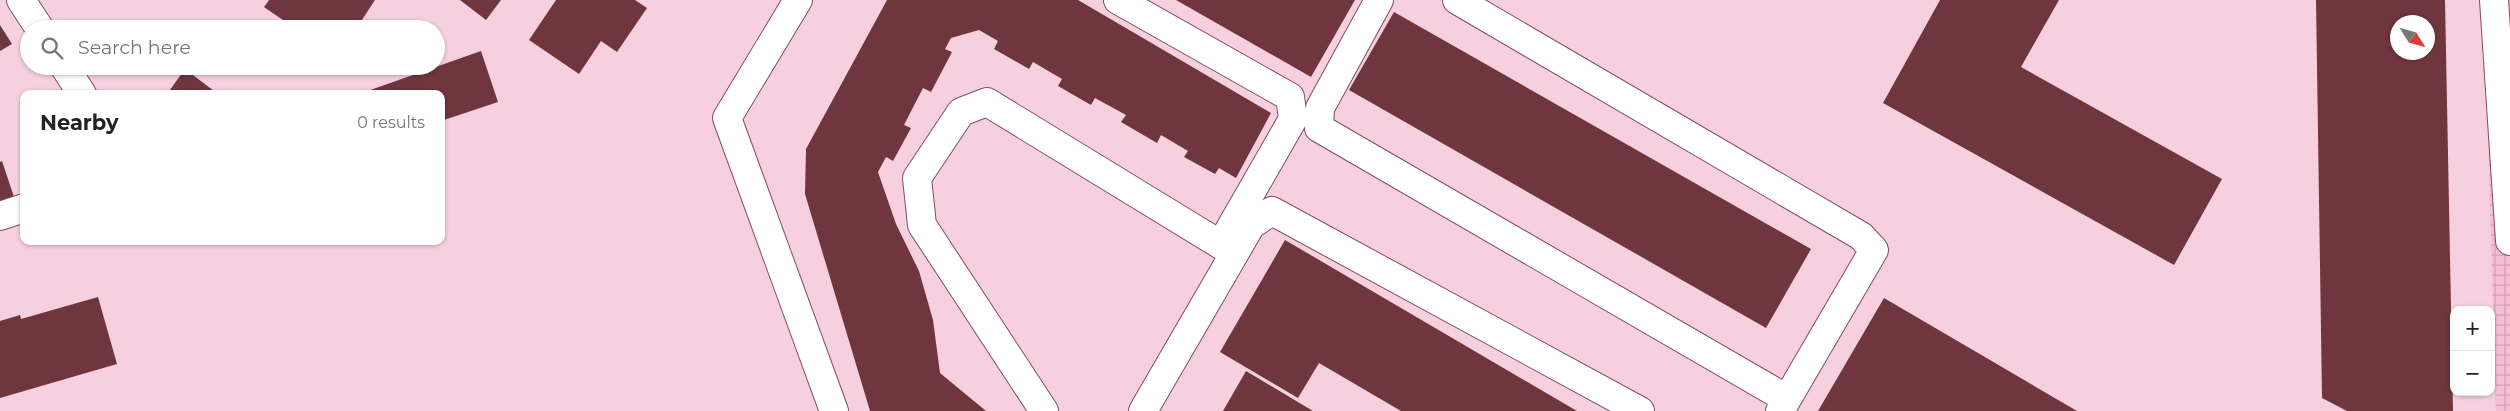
<!DOCTYPE html>
<html lang="en">
<head>
<meta charset="utf-8">
<style>
  body { margin:0; font-family:Montserrat,sans-serif; background:#f2f2f2; color:#222 }
  .controls { position:absolute; right:15px; bottom:15px; display:grid; overflow:hidden; border-radius:10px; box-shadow:0 1px 4px #0004 }
  .controls button { width:45px; height:45px; display:grid; place-items:center; padding:0; border:0; border-bottom:1px solid #e0e0e0; background:#fff; color:#222; font:25px sans-serif }
  .compass { position:absolute; left:2390px; top:15px; width:45px; height:45px; border-radius:50%; background:#fff; box-shadow:0 1px 4px #0004; rotate:127deg }
  .list { margin:0; padding:0; list-style:none }
  h2 { display:flex; justify-content:space-between; align-items:center; height:65px; margin:0; padding:0 20px; font-size:21px }
  h2 small { font-size:16px; font-weight:400; color:#767676 }
  .icon { flex:none; width:28px; height:28px; fill:none; stroke:currentColor; stroke-width:2; stroke-linecap:round; stroke-linejoin:round }
  .map { position:relative; flex:none; width:2510px; height:411px; overflow:hidden }
  .search { position:absolute; background:#fff; box-shadow:0 1px 4px #0004; left:20px; top:20px; width:425px; height:55px; display:flex; align-items:center; gap:12px; box-sizing:border-box; padding:0 18px; border-radius:28px; color:#767676; font-size:19px }
  .panel { position:absolute; background:#fff; box-shadow:0 1px 4px #0004; left:20px; top:90px; width:425px; height:155px; border-radius:10px }
  .map>svg:first-child { display:block }
  .industrial { fill:url(#industrial-grid) }
  .building { fill:#6f363e; fill-rule:evenodd }
  .lines { fill:none; stroke-linecap:round; stroke-linejoin:round }
  .minor-casing { stroke:#824b64; stroke-width:30 }
  .minor { stroke:#fff; stroke-width:28 }
</style>
</head>
<body>
<div class="map">
<svg width="2510" height="411" viewBox="0 0 2510 411">
  <defs>
    <pattern id="industrial-grid" width="8" height="8" patternUnits="userSpaceOnUse" patternTransform="scale(1.25)"><rect width="8" height="8" fill="#f6bdd4"/><path d="M0 4h8M4 0v8" fill="none" stroke="#d3a2b6"/></pattern>
  </defs>
  <rect width="100%" height="100%" fill="#f7d0df"/>
  <path class="industrial" d="M2484 0H2510V411H2496Z"/>
  <path class="building" d="M269 0H375L356 29H296L264 7Z
    M460 0H501L486 20Z
    M556 0H635L647 8 617 52 601 41 579 74 529 40Z
    M887 0H1078L1271 113 1236 178 1219 168 1215 174 1184 157 1188 151 1161 135 1157 143 1121 122 1126 115 1095 98 1091 105 1058 86 1062 79 1033 62 1029 69 994 49 998 41 979 30 951 38 945 49 952 52 931 92 923 88 904 125 911 128 893 161 886 157 878 172 896 224 919 271 933 320 940 373 986 411H870L805 194 806 149Z
    M1176 0H1355L1311 77Z
    M1940 0H2059L2021 67 2222 179 2174 265 1883 103Z
    M2316 0H2445L2453 411H2347L2322 398ZM2398 22H2428V52H2398Z
    M1394 12 1811 249 1766 328 1349 90Z
    M0 25 12 44 0 51Z
    M481 51 498 102 441 121V94H359Z
    M185 69 218 94H167Z
    M2 161 14 197 0 202V162Z
    M1285 240 1577 411H1401L1319 363 1298 398 1220 352Z
    M98 297 117 364 0 398V321L20 315 21 319Z
    M1884 298 2077 411H1818Z
    M1246 371 1313 411H1223Z"/>
  <g class="lines">
    <defs>
      <path id="minor" d="M21 0 40 29
        M798 0 727 118 834 411
        M1118 0 1290 97 1293 119 1223 241
        M1379 0 1320 108 1319 128 1787 399
        M1457 0 1861 236 1874 250 1780 411
        M2494 0 2510 241
        M64 66 82 94
        M0 216 24 208
        M1044 411 922 225 917 178 961 112 987 102 1221 245
        M1143 411 1251 225 1272 211 1640 411"/>
    </defs>
    <use href="#minor" class="minor-casing"/>
    <use href="#minor" class="minor"/>
  </g>
</svg>
<div class="controls">
<button>+</button>
<button>−</button>
</div>
<svg class="compass" viewBox="-18 -18 36 36"><path d="M0-13l5 13h-10z" fill="#e53935"/><path d="M0 13l5-13h-10z" fill="#767676"/></svg>
<div class="search"><svg class="icon" aria-label="search" viewBox="0 0 24 24"><circle cx="10" cy="10" r="6"/><path d="M15 15l6 6"/></svg>Search here</div>
<section class="panel">
<h2>Nearby<small>0 results</small></h2>
<ul class="list">
</ul>
</section>
</div>
</body>
</html>
